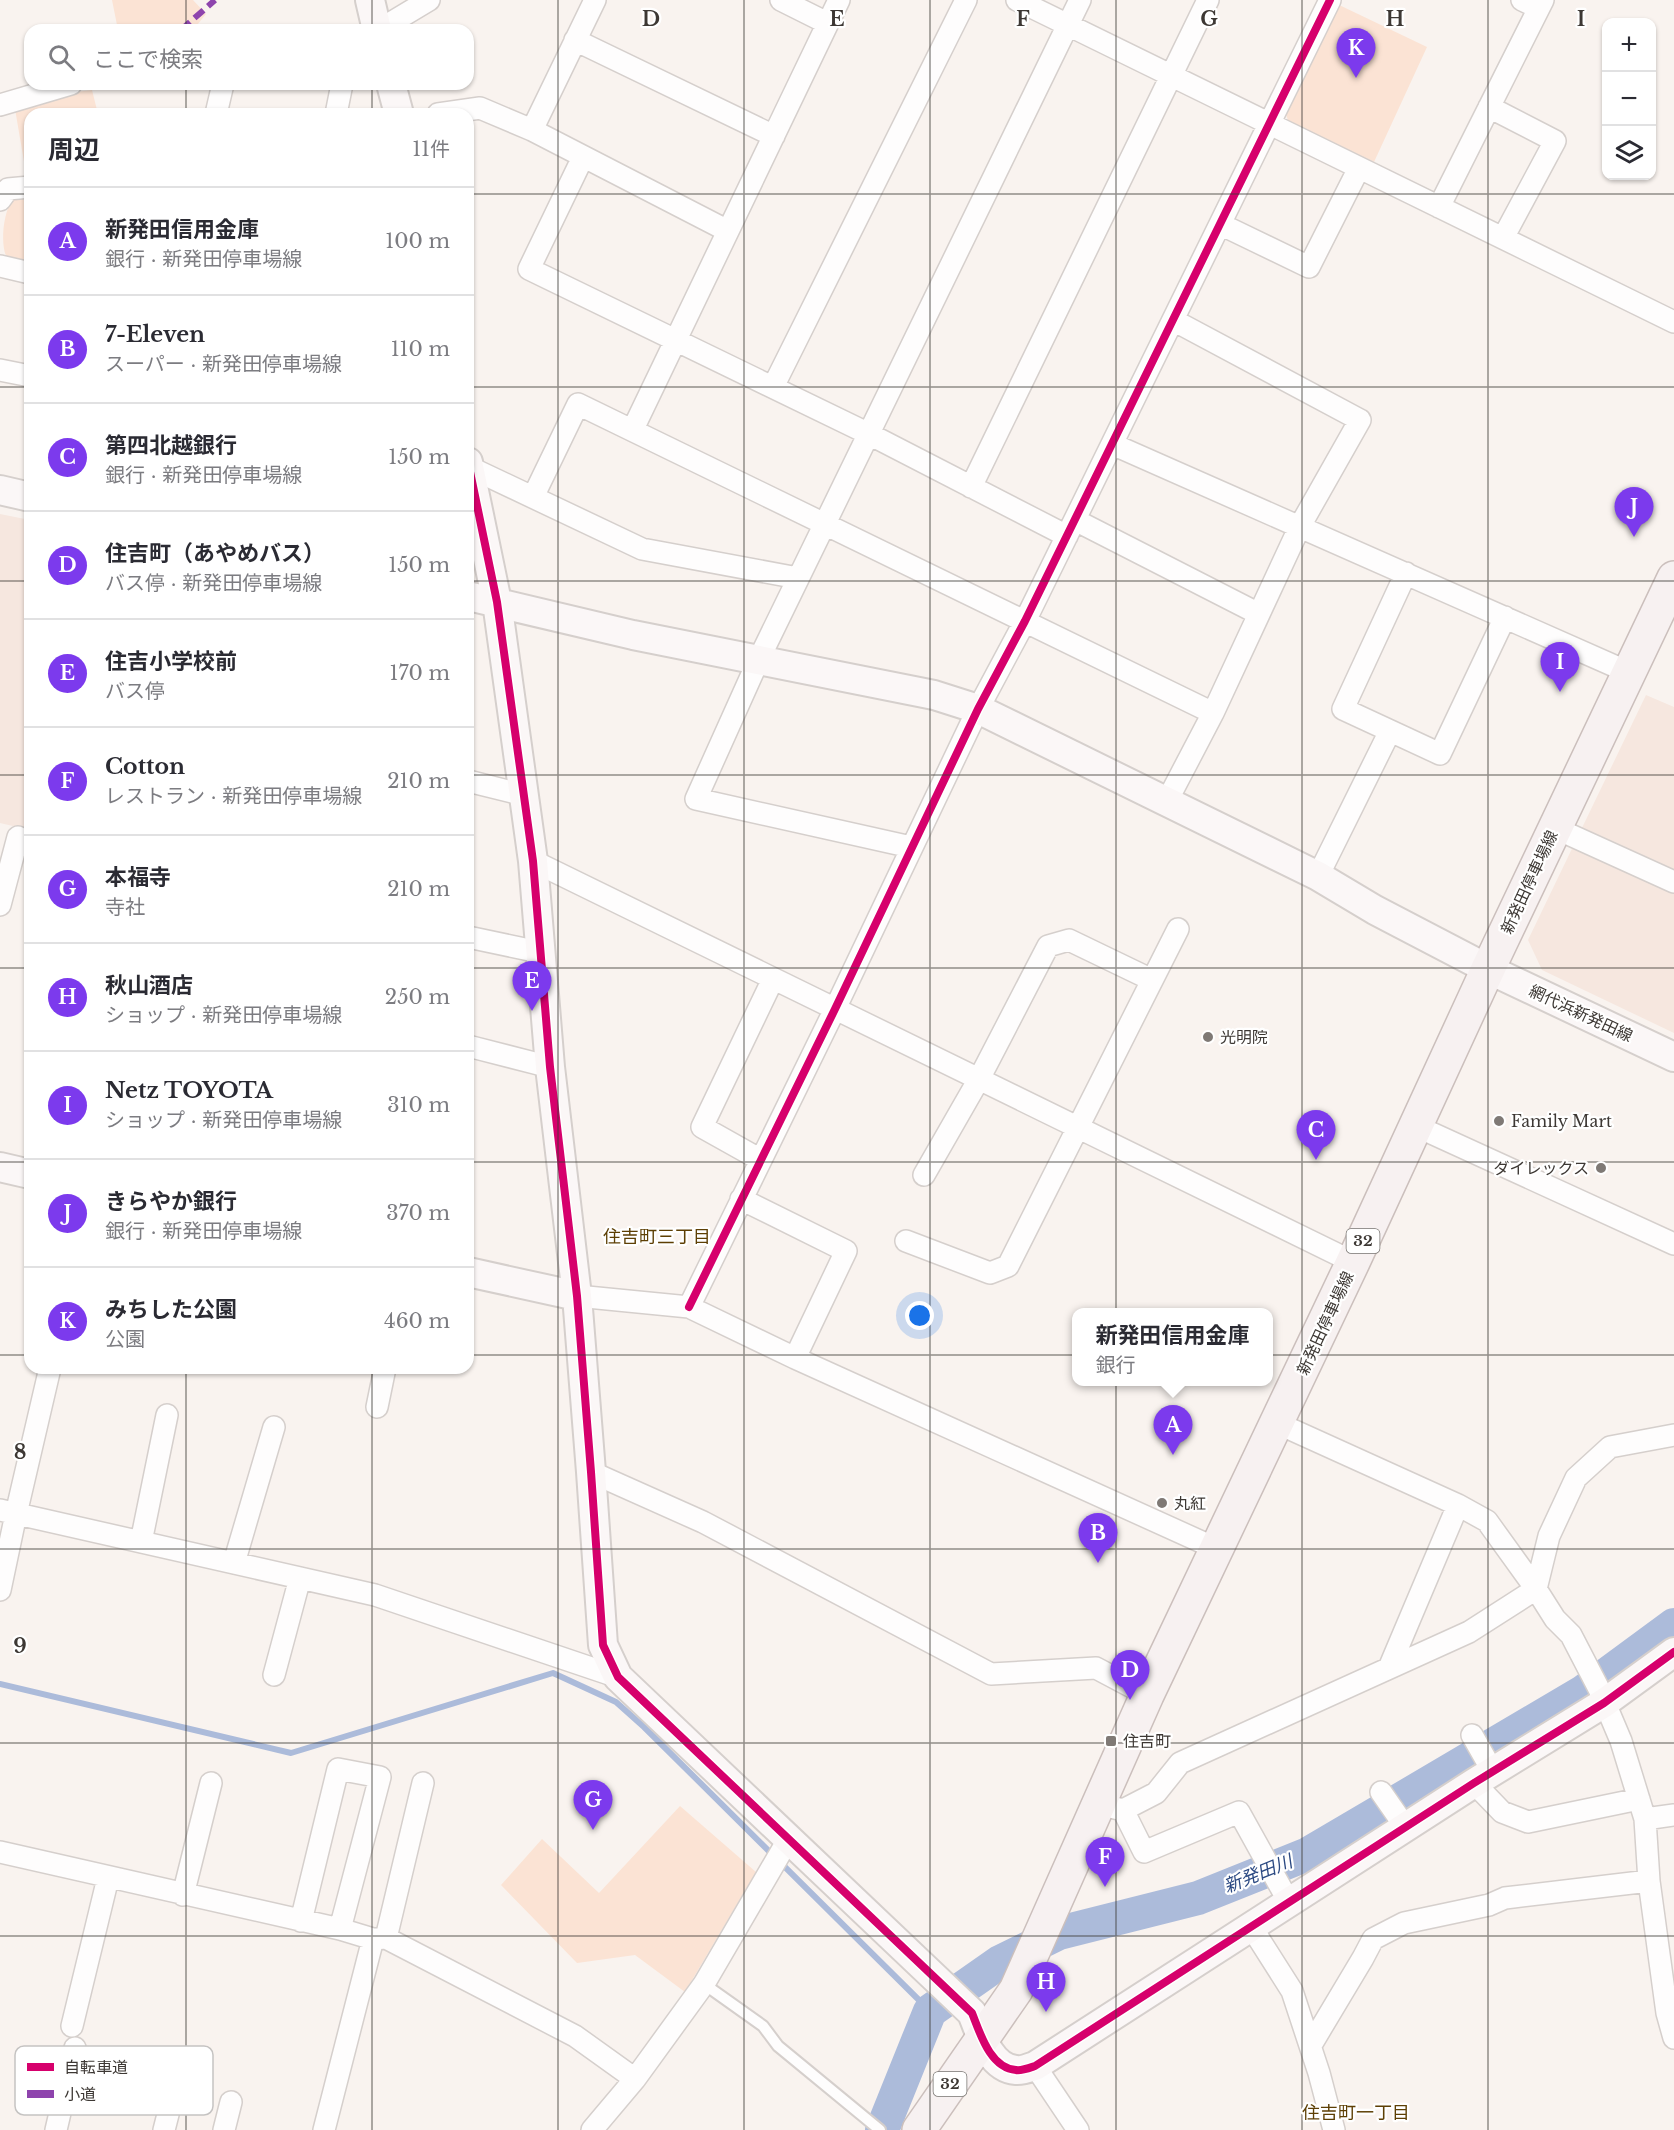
<!DOCTYPE html>
<html lang="ja">
<head>
<meta charset="utf-8">
<style>
  body { margin:0; font-family:"Libre Baskerville","Noto Sans JP",serif; background:#f2f2f3; color:#2b2b33 }
  .controls { position:absolute; right:18px; top:18px; display:grid; overflow:hidden; border-radius:12px; box-shadow:0 2px 4px #0004 }
  .controls button { width:54px; height:54px; display:grid; place-items:center; padding:0; border:0; border-bottom:2px solid #e1e1e2; background:#fff; color:#2b2b33; font:30px sans-serif }
  .you { position:absolute; left:920px; top:1316px; width:21px; height:21px; margin:-15px; border:4px solid #fff; border-radius:50%; background:#1a73e8; box-shadow:0 0 0 9px #1a73e833 }
  .badge { display:grid; place-items:center; width:39px; height:39px; border-radius:50%; background:#7c3aed; color:#fff; font-size:20px; font-weight:700 }
  .pin { position:absolute; translate:-50% -50px; filter:drop-shadow(0 2px 3px #0008) }
  .pin::after { content:''; position:absolute; top:32px; width:21px; height:18px; background:inherit; clip-path:polygon(0 0,100% 0,50% 100%) }
  .popup { position:absolute; left:1072px; top:1308px; width:201px; height:78px; box-sizing:border-box; display:grid; place-content:center; border-radius:12px; background:#fff; filter:drop-shadow(0 2px 4px #0005); font-size:20px; white-space:nowrap; color:#7c7c81 }
  .popup b { font-size:22px; color:#2b2b33 }
  .popup::after { content:''; position:absolute; left:50%; top:100%; margin-left:-12px; border:12px solid transparent; border-top-color:#fff }
  .list { margin:0; padding:0; list-style:none }
  h2 { display:flex; justify-content:space-between; align-items:center; height:78px; margin:0; padding:0 24px; font-size:26px }
  h2 small { font-size:20px; font-weight:400; color:#7c7c81 }
  .list li { display:grid; grid-template-columns:39px 1fr auto; gap:18px; align-items:center; box-sizing:border-box; height:108px; padding:0 24px; border-top:2px solid #e1e1e2 }
  .list b { display:block; font-size:22px; white-space:nowrap }
  .list p { margin:0; font-size:20px; white-space:nowrap; color:#7c7c81 }
  .list em { font-size:20px; font-style:normal; color:#7c7c81 }
  .icon { flex:none; width:33px; height:33px; fill:none; stroke:currentColor; stroke-width:2; stroke-linecap:round; stroke-linejoin:round }
  .map { position:relative; flex:none; width:1674px; height:2130px; overflow:hidden }
  .search { position:absolute; background:#fff; box-shadow:0 2px 4px #0004; left:24px; top:24px; width:450px; height:66px; display:flex; align-items:center; gap:15px; box-sizing:border-box; padding:0 21px; border-radius:18px; color:#7c7c81; font-size:22px }
  .panel { position:absolute; background:#fff; box-shadow:0 2px 4px #0004; left:24px; top:108px; width:450px; height:1266px; border-radius:18px }
  .map>svg:first-child { display:block }
  .built { fill:#f6e7df }
  .green { fill:#fbe3d4 }
  .lines { fill:none; stroke-linecap:round; stroke-linejoin:round }
  .stream { stroke:#acbbda; stroke-width:6 }
  .river { stroke:#acbbda; stroke-width:34 }
  .lane-casing { stroke:#d5cfcc; stroke-width:14 }
  .street-casing { stroke:#d5cfcc; stroke-width:24 }
  .secondary-casing { stroke:#d5cfcc; stroke-width:32 }
  .primary-casing { stroke:#cbbfbc; stroke-width:36 }
  .lane { stroke:#fefdfd; stroke-width:10 }
  .street { stroke:#fefdfd; stroke-width:21 }
  .secondary { stroke:#fbf7f7; stroke-width:28 }
  .primary { stroke:#f7f1f1; stroke-width:33 }
  .quiet { stroke:#8e44ad; stroke-width:6; stroke-dasharray:12 6; stroke-linecap:butt }
  .cycleway-casing { stroke:#fff; stroke-width:11 }
  .cycleway { stroke:#d6006c; stroke-width:8 }
  .grid { fill:none; stroke:#3d3834; stroke-width:1.5; stroke-opacity:0.55 }
  .poi-dot { fill:#7f7975; stroke:#fff; stroke-width:2 }
  .labels { text-anchor:middle; stroke-width:4.5; stroke-linejoin:round; paint-order:stroke }
  .shield { fill:#fff; stroke:#777471; stroke-width:1.5 }
  .shield-label { font-size:15px; font-weight:bold; fill:#3d3834 }
  .street-label { font-size:16px; fill:#3d3834; stroke:#fff }
  .poi-label { font-size:16px; fill:#3d3834; stroke:#fff; text-anchor:start }
  .neighbourhood-label { font-size:18px; fill:#5d3f04; stroke:#fff }
  .water-label { font-size:18px; font-style:italic; fill:#2b4982; stroke:#fff }
  .key { fill:#fff; stroke:#c5c3c2; stroke-width:1.5 }
  .key-label { font-size:16px; fill:#3d3834 }
  .grid-label { font-size:20px; text-anchor:middle; font-weight:bold; fill:#3d3834; stroke:#fff; stroke-width:4.5; stroke-linejoin:round; paint-order:stroke }
</style>
</head>
<body>
<div class="map">
<svg width="1674" height="2130" viewBox="0 0 1674 2130">
  <rect width="100%" height="100%" fill="#f9f3ef"/>
  <path class="built" d="M0 514 30 520V830L0 823Z
    M1646 695 1674 707V1033L1542 970 1528 940Z"/>
  <path class="green" d="M112 0H193L206 14 193 30H118Z
    M1335 3 1427 47 1374 162 1289 123 1284 109Z
    M92 90 98 114H30V179H27L15 109 59 94Z
    M30 199V264C23 262 12 262 7 258 0 245 3 214 12 200Z
    M680 1806 756 1872 685 1992 635 1955 577 1963 501 1885 542 1839 599 1893Z"/>
  <g class="lines">
    <path class="stream" d="M0 1684 291 1753 553 1673 616 1702 644 1727 930 2011"/>
    <path class="river" d="M882 2130 930 2011 1000 1962 1059 1933 1198 1898 1308 1854 1583 1692 1674 1625"/>
    <defs>
      <path id="lane" d="M704 1984 763 2026 778 2046 880 2130"/>
      <path id="street" d="M781 0 827 23
        M1017 0 1674 322
        M1522 0 1539 8
        M379 30 429 0
        M575 40 774 136
        M0 105 71 84
        M1489 107 1555 141 1503 238
        M216 114 223 84
        M336 114 342 84
        M438 114 480 108 532 130 728 231
        M532 130 595 0
        M583 157 529 269 869 434 1067 536
        M0 200 8 189 30 187
        M1439 207 1543 0
        M1220 224 1309 267 1359 168
        M0 266 30 273
        M0 370 30 376
        M773 387 966 0
        M633 429 839 0
        M1112 444 1628 672
        M469 467 642 549 798 578
        M971 487 1208 0
        M533 497 578 404 1213 713
        M1075 520 1259 614
        M1406 573 1343 709 1440 754 1505 617
        M468 781 524 795
        M1167 801 1213 713 1300 526 1360 420 1173 320
        M1555 828 1674 882
        M911 847 696 799 758 661 1080 0
        M533 861 1353 1262
        M1318 876 1390 731
        M0 905 18 837
        M468 937 539 952
        M468 1046 550 1067
        M1416 1126 1674 1244
        M761 1160 702 1127 773 979
        M924 1175 979 1079 1048 946 1069 940 1152 980
        M741 1199 846 1251 795 1358
        M906 1241 990 1273 1008 1266 1178 929
        M577 1296 689 1307 795 1358 1217 1549
        M689 1307 835 1009 978 709 1025 621 1330 0
        M377 1407 385 1368
        M1277 1423 1458 1505 1487 1521 1536 1589 1555 1619 1571 1635 1599 1689 1621 1741 1645 1819 1649 1881 1667 2013 1674 2038
        M591 1472 703 1522 991 1674 1096 1668 1147 1695
        M0 1510 375 1595 618 1677
        M141 1542 167 1415
        M234 1563 274 1427
        M0 1590 16 1514 50 1368
        M1389 1668 1458 1505
        M274 1675 300 1578
        M1472 1735 1493 1772
        M1474 1783 1502 1812 1528 1822 1639 1799
        M1381 1792 1406 1828
        M1099 1804 1123 1810 1156 1793 1180 1763 1469 1632 1536 1589 1549 1536 1576 1478 1610 1447 1674 1435
        M1123 1810 1144 1852 1239 1812 1290 1904
        M1645 1819 1674 1815
        M0 1852 340 1929 373 1939 386 1938 575 2036 635 2079
        M183 1895 211 1783
        M301 1921 338 1769 380 1777 340 1929
        M1252 1928 1292 1991 1319 2073 1334 2130
        M386 1938 423 1783
        M72 2026 108 1878
        M1311 2045 1363 1958 1373 1939 1404 1923 1489 1905 1505 1898 1649 1881
        M1035 2066 1078 2130
        M56 2130 75 2048
        M164 2130 177 2079
        M224 2130 231 2102
        M324 2130 373 1939
        M592 2130 635 2079 704 1984 788 1840"/>
      <path id="secondary" d="M370 0 377 30
        M391 84 399 114
        M468 462 497 602 533 861 550 1067 577 1296 591 1472 603 1645 618 1677 972 2013C980 2033 990 2068 1016 2070 1021 2071 1029 2068 1035 2066L1474 1783 1604 1703 1674 1652
        M0 490 30 497
        M468 596 633 635 934 695 978 709 1318 876 1375 910 1488 969 1674 1057
        M0 1167 30 1174
        M468 1272 577 1296"/>
      <path id="primary" d="M919 2130 1016 1990 1147 1695 1353 1262 1488 969 1674 578"/>
    </defs>
    <use href="#lane" class="lane-casing"/>
    <use href="#street" class="street-casing"/>
    <use href="#secondary" class="secondary-casing"/>
    <use href="#primary" class="primary-casing"/>
    <use href="#lane" class="lane"/>
    <use href="#street" class="street"/>
    <use href="#secondary" class="secondary"/>
    <use href="#primary" class="primary"/>
    <path class="quiet" d="M181 30 215 0"/>
    <defs>
      <path id="cycleway" d="M468 462 497 602 533 861 550 1067 577 1296 591 1472 603 1645 618 1677 972 2013C980 2033 990 2068 1016 2070 1021 2071 1029 2068 1035 2066L1474 1783 1604 1703 1674 1652
        M689 1307 835 1009 978 709 1025 621 1330 0"/>
    </defs>
    <use href="#cycleway" class="cycleway-casing"/>
    <use href="#cycleway" class="cycleway"/>
  </g>
  <path class="grid" d="M186 0V30M372 0V30M558 0V2130M744 0V2130M930 0V2130M1116 0V2130M1302 0V2130M1488 0V2130M186 84V114M372 84V114M0 194H30M468 194H1674M0 387H30M468 387H1674M0 581H30M468 581H1674M0 775H30M468 775H1674M0 968H30M468 968H1674M0 1162H30M468 1162H1674M0 1355H30M468 1355H1674M186 1368V2130M372 1368V2130M0 1549H1674M0 1743H1674M0 1936H1674"/>
  <g class="poi-dot">
    <circle cx="1208" cy="1037" r="6"/>
    <circle cx="1499" cy="1121" r="6"/>
    <circle cx="1601" cy="1168" r="6"/>
    <circle cx="1162" cy="1503" r="6"/>
    <rect x="1105" y="1735" width="12" height="12" rx="3"/>
  </g>
  <g class="labels">
    <g class="shield">
      <rect x="1346.5" y="1229" width="33" height="24" rx="4.5"/>
      <rect x="933.5" y="2072" width="33" height="24" rx="4.5"/>
    </g>
    <g class="shield-label">
      <text x="1363" y="1246">32</text>
      <text x="950" y="2089">32</text>
    </g>
    <g class="street-label">
      <text transform="translate(1529 882) rotate(-65)" y="6">新発田停車場線</text>
      <text transform="translate(1581 1013) rotate(25)" y="6">網代浜新発田線</text>
      <text transform="translate(1325 1323) rotate(-65)" y="6">新発田停車場線</text>
    </g>
    <g class="poi-label">
      <text x="1220" y="1043">光明院</text>
      <text x="1511" y="1127">Family Mart</text>
      <text x="1589" y="1174" text-anchor="end">ダイレックス</text>
      <text x="1174" y="1509">丸紅</text>
      <text x="1123" y="1747">住吉町</text>
    </g>
    <g class="neighbourhood-label">
      <text x="657" y="1243">住吉町三丁目</text>
      <text x="1356" y="2119">住吉町一丁目</text>
    </g>
    <g class="water-label">
      <text transform="translate(1258 1874) rotate(-22)" y="6">新発田川</text>
    </g>
  </g>
  <rect x="15" y="2046" width="198" height="69" rx="9" class="key"/>
  <rect x="27" y="2063" width="27" height="8" fill="#d6006c"/>
  <rect x="27" y="2090" width="27" height="8" fill="#8e44ad"/>
  <g class="key-label">
    <text x="64" y="2073">自転車道</text>
    <text x="64" y="2100">小道</text>
  </g>
  <g class="grid-label">
    <text x="651" y="26">D</text>
    <text x="837" y="26">E</text>
    <text x="1023" y="26">F</text>
    <text x="1209" y="26">G</text>
    <text x="1395" y="26">H</text>
    <text x="1581" y="26">I</text>
    <text x="20" y="1459">8</text>
    <text x="20" y="1653">9</text>
  </g>
</svg>
<div class="controls">
<button>+</button>
<button>−</button>
<button><svg class="icon" aria-label="layers" viewBox="0 0 24 24"><path d="M12 4l9 5-9 5-9-5zM3 14l9 5 9-5"/></svg></button>
</div>
<div class="you"></div>
<div class="pin badge" style="left:1173px;top:1455px">A</div>
<div class="popup"><b>新発田信用金庫</b>銀行</div>
<div class="pin badge" style="left:1098px;top:1563px">B</div>
<div class="pin badge" style="left:1316px;top:1160px">C</div>
<div class="pin badge" style="left:1130px;top:1700px">D</div>
<div class="pin badge" style="left:532px;top:1011px">E</div>
<div class="pin badge" style="left:1105px;top:1887px">F</div>
<div class="pin badge" style="left:593px;top:1830px">G</div>
<div class="pin badge" style="left:1046px;top:2012px">H</div>
<div class="pin badge" style="left:1560px;top:692px">I</div>
<div class="pin badge" style="left:1634px;top:537px">J</div>
<div class="pin badge" style="left:1356px;top:78px">K</div>
<div class="search"><svg class="icon" aria-label="search" viewBox="0 0 24 24"><circle cx="10" cy="10" r="6"/><path d="M15 15l6 6"/></svg>ここで検索</div>
<section class="panel">
<h2>周辺<small>11件</small></h2>
<ul class="list">
<li><span class="badge">A</span><div><b>新発田信用金庫</b><p>銀行 · 新発田停車場線</p></div><em>100 m</em></li>
<li><span class="badge">B</span><div><b>7-Eleven</b><p>スーパー · 新発田停車場線</p></div><em>110 m</em></li>
<li><span class="badge">C</span><div><b>第四北越銀行</b><p>銀行 · 新発田停車場線</p></div><em>150 m</em></li>
<li><span class="badge">D</span><div><b>住吉町（あやめバス）</b><p>バス停 · 新発田停車場線</p></div><em>150 m</em></li>
<li><span class="badge">E</span><div><b>住吉小学校前</b><p>バス停</p></div><em>170 m</em></li>
<li><span class="badge">F</span><div><b>Cotton</b><p>レストラン · 新発田停車場線</p></div><em>210 m</em></li>
<li><span class="badge">G</span><div><b>本福寺</b><p>寺社</p></div><em>210 m</em></li>
<li><span class="badge">H</span><div><b>秋山酒店</b><p>ショップ · 新発田停車場線</p></div><em>250 m</em></li>
<li><span class="badge">I</span><div><b>Netz TOYOTA</b><p>ショップ · 新発田停車場線</p></div><em>310 m</em></li>
<li><span class="badge">J</span><div><b>きらやか銀行</b><p>銀行 · 新発田停車場線</p></div><em>370 m</em></li>
<li><span class="badge">K</span><div><b>みちした公園</b><p>公園</p></div><em>460 m</em></li>
</ul>
</section>
</div>
</body>
</html>
